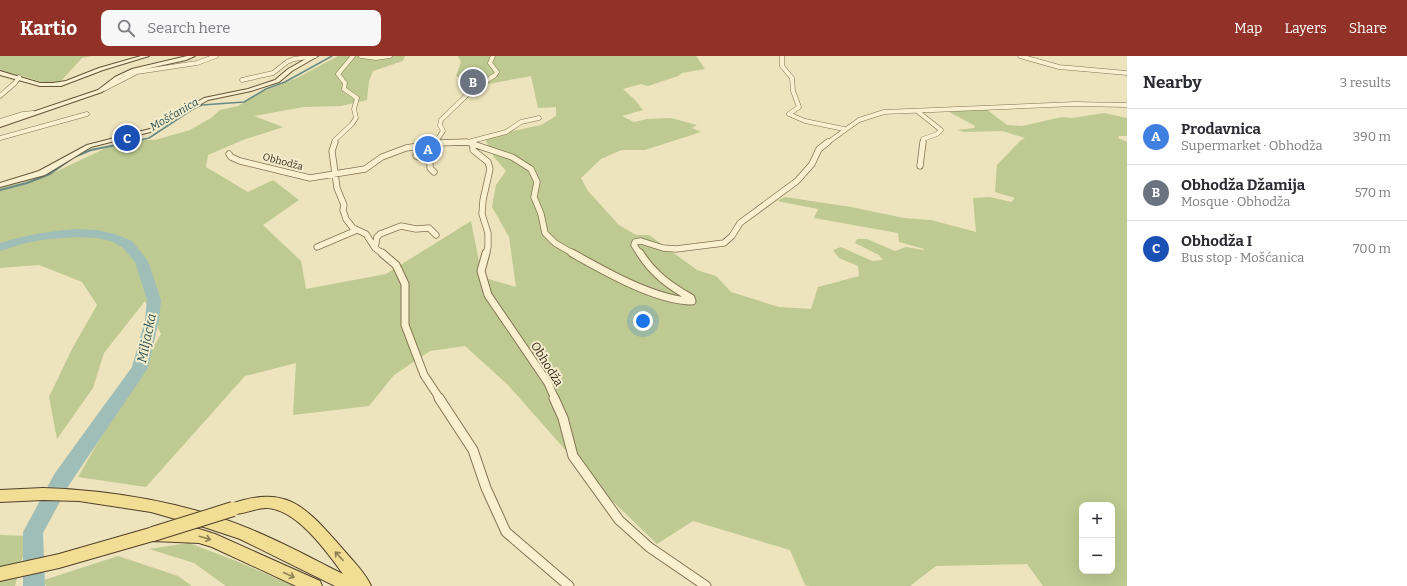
<!DOCTYPE html>
<html lang="en">
<head>
<meta charset="utf-8">
<style>
  body { margin:0; font-family:Bitter,serif; background:#f7f7f7; color:#2b2b33 }
  .controls { position:absolute; right:12px; bottom:12px; display:grid; overflow:hidden; border-radius:8px; box-shadow:0 4px 16px #0002 }
  .controls button { width:36px; height:36px; display:grid; place-items:center; padding:0; border:0; border-bottom:1px solid #e1e1e2; background:#fff; color:#2b2b33; font:20px sans-serif }
  .you { position:absolute; left:643px; top:265px; width:14px; height:14px; margin:-10px; border:3px solid #fff; border-radius:50%; background:#1a73e8; box-shadow:0 0 0 6px #1a73e833 }
  .badge { display:grid; place-items:center; width:26px; height:26px; border-radius:50%; background:#913127; color:#fff; font-size:13px; font-weight:700 }
  .pin { position:absolute; translate:-50% -50%; border:2px solid #fff; box-shadow:0 1px 4px #0006 }
  .list { margin:0; padding:0; list-style:none }
  h2 { display:flex; justify-content:space-between; align-items:center; height:52px; margin:0; padding:0 16px; font-size:17px }
  h2 small { font-size:13px; font-weight:400; color:#7c7c81 }
  .list li { display:grid; grid-template-columns:26px 1fr auto; gap:12px; align-items:center; box-sizing:border-box; height:56px; padding:0 16px; border-top:1px solid #e1e1e2 }
  .list b { display:block; font-size:15px; white-space:nowrap }
  .list p { margin:0; font-size:13px; white-space:nowrap; color:#7c7c81 }
  .list em { font-size:13px; font-style:normal; color:#7c7c81 }
  .icon { flex:none; width:22px; height:22px; fill:none; stroke:currentColor; stroke-width:2; stroke-linecap:round; stroke-linejoin:round }
  .map { position:relative; flex:none; width:1127px; height:530px; overflow:hidden }
  header { display:flex; align-items:center; gap:24px; box-sizing:border-box; height:56px; padding:0 20px; background:#913127; color:#fff }
  header strong { font-size:19px }
  nav { display:flex; gap:22px; margin-inline-start:auto; font-size:14px }
  .search { width:280px; height:36px; background:#f7f7f7; display:flex; align-items:center; gap:10px; box-sizing:border-box; padding:0 14px; border-radius:8px; color:#7c7c81; font-size:15px }
  main { display:flex }
  aside { flex:1; background:#fff }
  .map>svg:first-child { display:block }
  .green { fill:#beca91; fill-rule:evenodd }
  .lines { fill:none; stroke-linecap:round; stroke-linejoin:round }
  .stream-far1 { stroke:#688b85; stroke-width:1.5 }
  .stream { stroke:#688b85; stroke-width:2 }
  .river { fill:#a0beb8; fill-rule:evenodd }
  .street-far3-casing { stroke:#847356; stroke-width:5 }
  .street-far2-casing { stroke:#847356; stroke-width:7 }
  .street-far1-casing { stroke:#847356; stroke-width:9 }
  .street-casing { stroke:#847356; stroke-width:11 }
  .secondary-casing { stroke:#65543a; stroke-width:2 }
  .primary-casing { stroke:#51402b; stroke-width:2 }
  .street-far3 { stroke:#f8f0cf; stroke-width:4 }
  .street-far2 { stroke:#f8f0cf; stroke-width:5.5 }
  .street-far1 { stroke:#f8f0cf; stroke-width:7 }
  .street { stroke:#f8f0cf; stroke-width:9 }
  .secondary { fill:#f8f0cf; fill-rule:evenodd }
  .primary { fill:#f1dd93; fill-rule:evenodd }
  .primary-bridge-casing { stroke:#51402b; stroke-width:16; stroke-linecap:butt }
  .primary-bridge { stroke:#f1dd93; stroke-width:14 }
  .oneway { stroke:#928357 }
  .labels { text-anchor:middle; stroke-width:4; stroke-linejoin:round; paint-order:stroke }
  .far-street-label { font-size:10px; fill:#33291b; stroke:#f4edcc }
  .far-water-label { font-size:11px; font-style:italic; fill:#2a5153; stroke:#f4edcc }
  .street-label { font-size:12px; fill:#33291b; stroke:#f4edcc }
  .water-label { font-size:13px; font-style:italic; fill:#2a5153; stroke:#f4edcc }
</style>
</head>
<body>
<header>
<strong>Kartio</strong>
<div class="search"><svg class="icon" aria-label="search" viewBox="0 0 24 24"><circle cx="10" cy="10" r="6"/><path d="M15 15l6 6"/></svg>Search here</div>
<nav><a>Map</a><a>Layers</a><a>Share</a></nav>
</header>
<main>
<div class="map">
<svg width="1127" height="530" viewBox="0 0 1127 530">
  <rect width="100%" height="100%" fill="#ede3bc"/>
  <path class="green" d="M0 0H92L82 2 60 26H51L48 28 23 20 0 15Z
    M338 0H405L403 5 373 15 369 25 367 44 341 50 304 51 254 60 283 71 243 84 208 99 206 111 248 136 273 124 299 144 263 169 301 205 306 233 386 218 471 165 482 221 516 231 509 181 492 151 496 129 506 115 494 101 484 81 541 69 556 60V51L538 52 531 20 477 30 456 20 461 6 458 0H696L705 13 682 17 678 20 648 30 641 28 623 33 635 44 643 54 622 60 634 66 647 63 671 62 697 69 692 72 701 76 645 94H622L612 98 601 103 581 122 588 135 619 169 636 179H649L697 214 716 220 731 236 779 251 811 253 818 231 859 220 858 210 839 202 833 194 841 191 872 205 883 204 879 199 855 187 857 183H867L895 195 906 191 924 194V193L899 186 898 177 814 162 818 153 777 145 785 141 851 151 904 162 931 164 976 176 973 142 990 141 1011 146 1015 142 995 136 997 109 1020 85 1025 82 1002 75 964 76 957 74 974 72 975 70 949 56 986 53 1007 69 1022 70 1062 61 1072 62 1104 57 1127 62V80H1119L1118 82 1127 86V530H1043L1027 508 936 510 910 530H809L805 529 790 494 693 465 657 488 599 432 508 329 465 290 430 295 394 319 369 350 293 359 296 307 245 320 146 431 78 421 161 278 145 245 104 297 93 332 57 383 49 341 72 293 97 249 82 226 62 218 39 209 0 212V132L47 120 123 84H155L190 74 211 62 220 54 238 50 257 38 297 22ZM1082 449H1112V515H1082Z
    M0 479 28 480 15 530H0Z
    M189 487 236 505 294 530H226L194 507 149 493Z
    M118 500 178 520 192 530H46L44 524Z"/>
  <g class="lines">
    <path class="stream-far1" d="M126 87 149 82 193 53 202 49 244 46 266 33 285 26 332 0"/>
    <path class="stream" d="M0 134 27 127 50 118 74 101 91 94 131 86"/>
    <path class="river" d="M77 173 97 174 115 178 132 185 148 205 161 244 159 264 148 312 69 429 43 477 45 530H23V476L55 417 132 311 145 264 147 244 135 206 122 191 111 185 97 182 77 181 49 183 25 187 0 195V187C26 179 50 175 77 173Z"/>
    <defs>
      <path id="street-far3" d="M361 0 376 2 390 0
        M782 0V10L792 22 793 35 799 51 789 58 805 65 844 73
        M1020 0 1059 11 1127 17
        M242 24 273 17 287 6 294 3 315 0
        M104 33 137 16 197 7 216 0
        M0 40 15 27 19 21
        M917 55 941 74 937 78 923 83V87
        M0 65 23 58 33 57
        M0 82 87 58
        M468 86 506 76 521 66 539 62
        M334 87 335 84 352 68 356 62 354 53 357 42 344 33 345 27 338 18 353 0
        M437 87V84L443 75 440 69 441 64 470 36 495 19 497 16 490 7 493 0
        M445 87H469
        M827 87 859 64 884 56 1075 48 1127 49"/>
      <path id="street-far2" d="M335 86 332 95 337 132 344 149 343 154 346 163 353 172 366 178 375 192 383 198
        M473 87V94L488 106 490 113 483 144 482 158 488 177V191L486 198
        M417 90 416 100 430 106V112L434 116
        M229 98 231 101 240 105 310 122 365 113 382 101 406 92 437 87 467 86 512 101 531 113 537 126 534 141 541 158 545 177 555 187 574 198
        M920 110 923 86
        M317 191 357 174
        M375 192 377 181 380 178 401 170 416 173 429 172 436 179
        M640 198 634 189 635 186 641 185 663 192 676 193 724 187 732 180 740 167 797 125 812 108 819 93 828 86"/>
      <path id="street-far1" d="M382 197 396 209 405 228V269L424 319 440 343
        M486 197 481 215 488 239 548 327 555 343
        M572 197C604 215 656 245 692 245L691 242C670 230 653 218 640 197"/>
      <path id="street" d="M439 342 473 394 486 432 506 476 569 530
        M554 342 563 362 573 400 619 464 649 491 706 530"/>
      <path id="secondary" d="M141 0H149L103 14 61 30H40L0 19V15L40 27H53L66 25 99 12Z
        M187 0H195L186 4 136 15 119 23 102 36 0 71V67L98 34 115 21 132 13Z
        M311 0H318L292 15 279 26 251 35 208 44 154 75 91 91 45 119 0 131V127L39 115 87 89 150 73 204 42 248 33 275 24 288 13Z"/>
      <path id="primary" d="M43 432C111 434 188 447 250 473 282 486 313 503 343 518 327 496 296 452 266 452 254 452 238 461 228 457L226 453 228 449C286 428 304 449 341 491 351 503 365 516 371 530H335L240 483 207 472 151 456 79 445 43 444 0 446V434Z
        M153 471 199 473 215 478 320 525 322 530H296L212 491 199 487 153 485 59 512 0 525V511L59 498Z"/>
    </defs>
    <use href="#street-far3" class="street-far3-casing"/>
    <use href="#street-far2" class="street-far2-casing"/>
    <use href="#street-far1" class="street-far1-casing"/>
    <use href="#street" class="street-casing"/>
    <use href="#secondary" class="secondary-casing"/>
    <use href="#primary" class="primary-casing"/>
    <use href="#street-far3" class="street-far3"/>
    <use href="#street-far2" class="street-far2"/>
    <use href="#street-far1" class="street-far1"/>
    <use href="#street" class="street"/>
    <use href="#secondary" class="secondary"/>
    <use href="#primary" class="primary"/>
    <defs>
      <path id="primary-bridge" d="M153 478 233 453"/>
    </defs>
    <use href="#primary-bridge" class="primary-bridge-casing"/>
    <use href="#primary-bridge" class="primary-bridge"/>
  </g>
  <defs><path id="oneway-shaft" d="M-6 0H5M1.5-3L5.5 0L1.5 3" fill="none" stroke-width="1.6" stroke-linecap="round" stroke-linejoin="round"/></defs>
  <g class="oneway">
    <use href="#oneway-shaft" transform="translate(205 482) rotate(16)"/>
    <use href="#oneway-shaft" transform="translate(339 500) rotate(-133)"/>
    <use href="#oneway-shaft" transform="translate(289 519) rotate(24)"/>
  </g>
  <g class="labels">
    <g class="far-street-label">
      <text transform="translate(283 105) rotate(15)" y="4">Obhodža</text>
    </g>
    <g class="far-water-label">
      <text transform="translate(174 58) rotate(-30)" y="4">Mošćanica</text>
    </g>
    <g class="street-label">
      <text transform="translate(547 308) rotate(58)" y="4">Obhodža</text>
    </g>
    <g class="water-label">
      <text transform="translate(146 282) rotate(-78)" y="5">Miljacka</text>
    </g>
  </g>
</svg>
<div class="controls">
<button>+</button>
<button>−</button>
</div>
<div class="you"></div>
<div class="pin badge" style="left:428px;top:93px;background:#3f7fe0">A</div>
<div class="pin badge" style="left:473px;top:26px;background:#6b7280">B</div>
<div class="pin badge" style="left:127px;top:82px;background:#1a4fb4">C</div>
</div>
<aside>
<h2>Nearby<small>3 results</small></h2>
<ul class="list">
<li><span class="badge" style="background:#3f7fe0">A</span><div><b>Prodavnica</b><p>Supermarket · Obhodža</p></div><em>390 m</em></li>
<li><span class="badge" style="background:#6b7280">B</span><div><b>Obhodža Džamija</b><p>Mosque · Obhodža</p></div><em>570 m</em></li>
<li><span class="badge" style="background:#1a4fb4">C</span><div><b>Obhodža I</b><p>Bus stop · Mošćanica</p></div><em>700 m</em></li>
</ul>
</aside>
</main>
</body>
</html>
